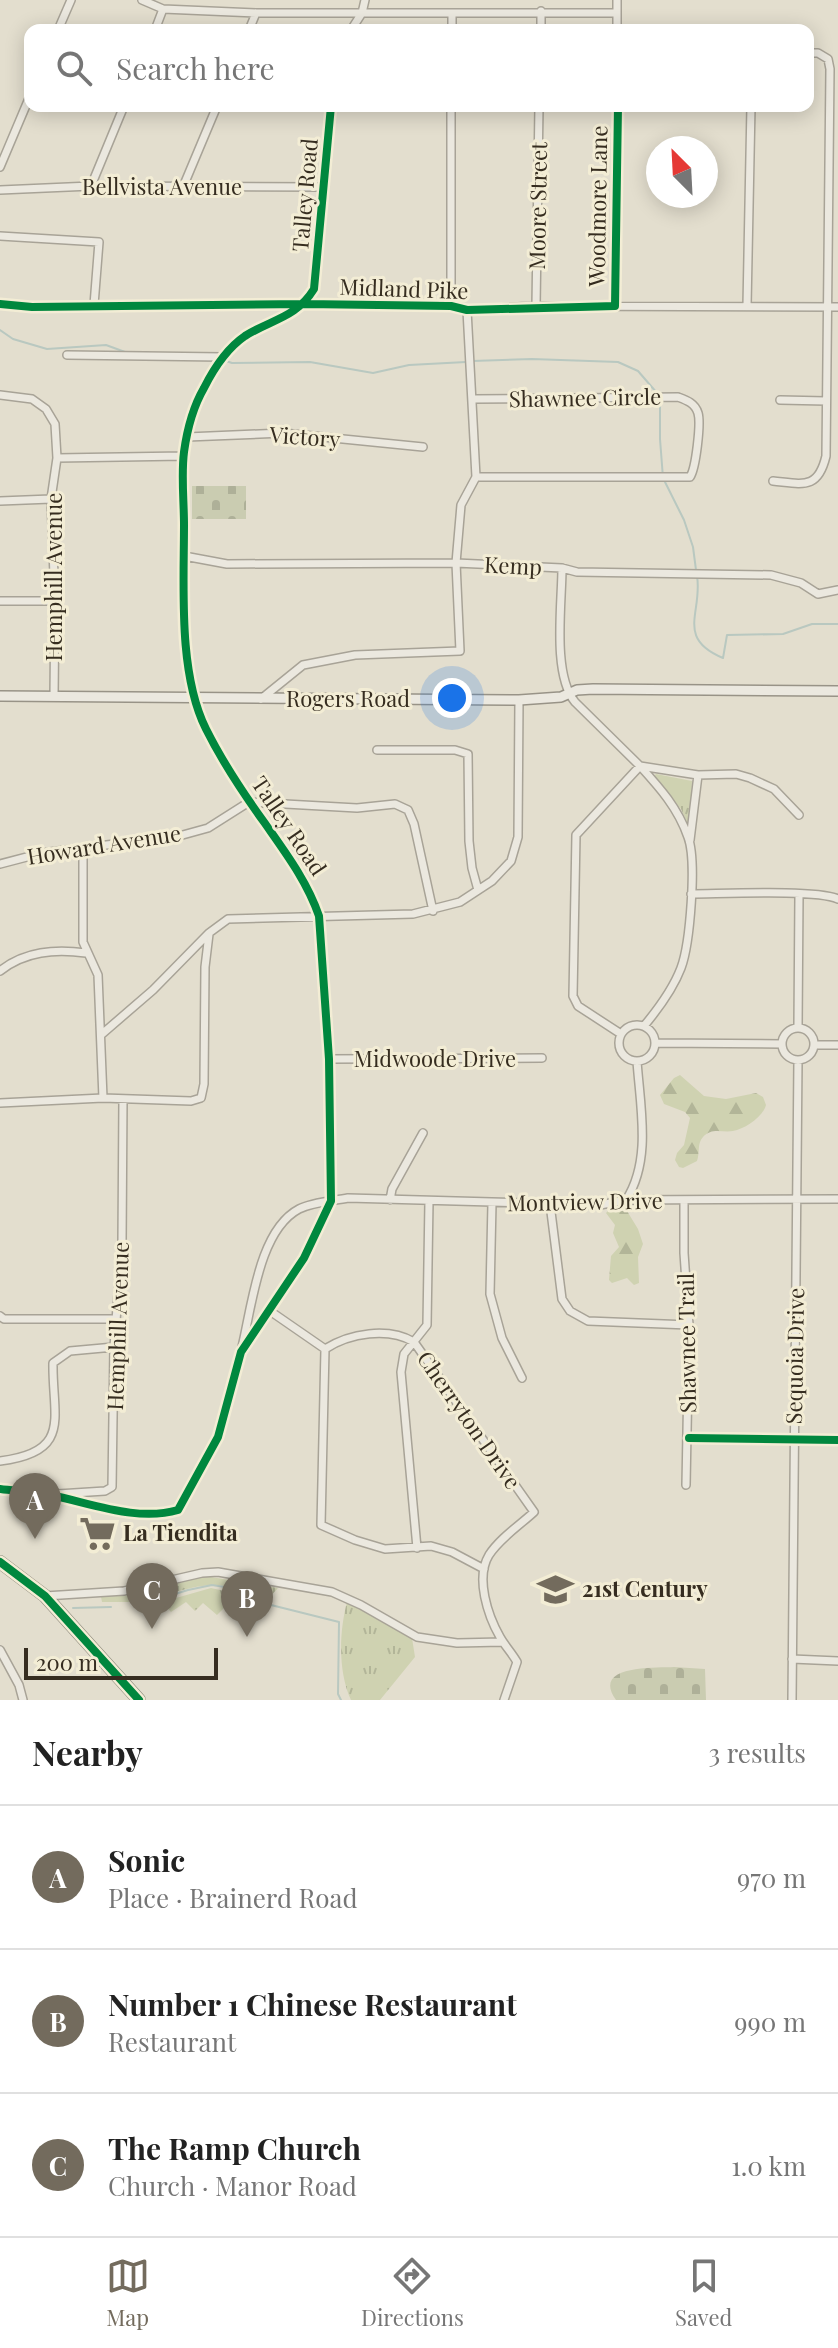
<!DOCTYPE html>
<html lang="en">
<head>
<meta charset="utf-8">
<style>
  body { margin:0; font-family:"Playfair Display",serif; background:#f2f2f2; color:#222 }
  .compass { position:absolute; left:646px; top:136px; width:72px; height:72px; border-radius:50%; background:#fff; box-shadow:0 4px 20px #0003; rotate:336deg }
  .scale { position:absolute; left:24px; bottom:20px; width:194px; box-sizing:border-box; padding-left:8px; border:4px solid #362d20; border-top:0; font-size:22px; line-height:28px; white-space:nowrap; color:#362d20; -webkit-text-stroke:6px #f3edd5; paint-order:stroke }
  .you { position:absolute; left:452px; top:698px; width:28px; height:28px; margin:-20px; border:6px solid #fff; border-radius:50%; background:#1a73e8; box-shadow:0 0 0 12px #1a73e833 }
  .badge { display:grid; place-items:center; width:52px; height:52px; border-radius:50%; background:#736b5d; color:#fff; font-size:26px; font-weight:700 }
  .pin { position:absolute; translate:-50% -66px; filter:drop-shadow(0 2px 4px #0008) }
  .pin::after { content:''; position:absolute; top:42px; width:28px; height:24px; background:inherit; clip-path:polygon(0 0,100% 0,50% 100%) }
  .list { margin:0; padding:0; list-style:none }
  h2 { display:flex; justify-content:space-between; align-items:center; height:104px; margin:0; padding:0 32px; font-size:34px }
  h2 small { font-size:26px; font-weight:400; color:#767676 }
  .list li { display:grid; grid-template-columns:52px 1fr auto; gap:24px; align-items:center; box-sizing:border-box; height:144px; padding:0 32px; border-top:2px solid #e0e0e0 }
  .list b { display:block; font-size:30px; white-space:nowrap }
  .list p { margin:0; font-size:26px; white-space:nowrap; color:#767676 }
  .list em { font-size:26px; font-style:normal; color:#767676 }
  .icon { flex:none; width:44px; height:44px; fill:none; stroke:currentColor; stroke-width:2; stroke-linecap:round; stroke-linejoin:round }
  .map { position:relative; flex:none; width:838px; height:1700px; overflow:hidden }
  .search { position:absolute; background:#fff; box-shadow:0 4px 20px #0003; left:24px; right:24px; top:24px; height:88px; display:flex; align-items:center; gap:20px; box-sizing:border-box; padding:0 28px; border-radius:16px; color:#767676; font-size:30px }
  .sheet { height:536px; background:#fff }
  nav { display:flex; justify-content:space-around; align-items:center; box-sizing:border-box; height:112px; border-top:2px solid #e0e0e0; background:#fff; font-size:22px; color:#767676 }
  nav a { display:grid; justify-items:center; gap:4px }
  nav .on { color:#736b5d }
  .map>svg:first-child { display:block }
  .grass { fill:url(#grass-tufts) }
  .forest { fill:url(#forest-firs) }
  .cemetery { fill:url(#cemetery-stones) }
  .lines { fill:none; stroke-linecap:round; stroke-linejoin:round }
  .stream { stroke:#b9c8c0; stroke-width:2 }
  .street-casing { stroke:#a8a397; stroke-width:10 }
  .secondary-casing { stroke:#989387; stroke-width:12 }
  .primary-casing { stroke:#8e897e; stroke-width:14 }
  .street { stroke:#ebe8df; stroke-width:7 }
  .secondary { stroke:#ebe8df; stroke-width:9 }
  .primary { stroke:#e2dfd1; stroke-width:11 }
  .cycleway-casing { stroke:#f3edd5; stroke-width:13 }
  .cycleway { stroke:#00873e; stroke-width:8 }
  .labels { text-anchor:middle; stroke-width:6; stroke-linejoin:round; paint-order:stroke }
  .street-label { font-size:22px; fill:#362d20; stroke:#f3edd5 }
  .poi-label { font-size:22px; font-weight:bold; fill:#362d20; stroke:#f3edd5; text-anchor:start }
</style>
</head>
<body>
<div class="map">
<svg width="838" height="1700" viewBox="0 0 838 1700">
  <defs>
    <pattern id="grass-tufts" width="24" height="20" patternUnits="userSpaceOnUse" patternTransform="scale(2)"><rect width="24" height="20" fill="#cfd2b1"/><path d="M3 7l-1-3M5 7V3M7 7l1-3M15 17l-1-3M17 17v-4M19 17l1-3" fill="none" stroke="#b2b598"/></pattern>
    <pattern id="forest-firs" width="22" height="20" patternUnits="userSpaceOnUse" patternTransform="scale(2)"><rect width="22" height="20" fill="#cfd2b1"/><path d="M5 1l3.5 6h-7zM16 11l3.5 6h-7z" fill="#b2b598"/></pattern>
    <pattern id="cemetery-stones" width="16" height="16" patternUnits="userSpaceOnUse" patternTransform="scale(2)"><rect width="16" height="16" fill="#caccb1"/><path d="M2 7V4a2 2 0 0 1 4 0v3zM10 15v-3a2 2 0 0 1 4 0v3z" fill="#aeb098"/></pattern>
  </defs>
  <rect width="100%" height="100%" fill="#e3dece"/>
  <path class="grass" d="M656 774 692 781 690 823 687 822 681 809 654 776Z
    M205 1576 278 1588 267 1600C214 1574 195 1588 142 1601L138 1599 133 1602H102L101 1597 149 1591Z
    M211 1588 238 1594 217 1615 203 1603 195 1611 186 1602 171 1612 162 1602Z
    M347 1602 412 1638 415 1657 380 1700H351C338 1672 339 1632 347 1602Z"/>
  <path class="forest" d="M680 1075 704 1096 726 1099 756 1093 763 1097 766 1105C763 1117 745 1129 733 1131 722 1133 712 1127 703 1137 697 1143 700 1153 697 1161L683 1168 679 1167 675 1160 677 1153 684 1145 690 1118 685 1112 664 1104 660 1095 674 1078Z
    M608 1211H627L638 1229 643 1244 638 1257 639 1283 634 1285 627 1278 612 1283 609 1280 611 1256 619 1247 613 1233 615 1225 606 1213Z"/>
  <path class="cemetery" d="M192 486H246V519H192Z
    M674 1667 705 1669 706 1700H616C591 1665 653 1668 674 1667Z"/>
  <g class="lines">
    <path class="stream" d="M0 330 13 339 47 349 106 345 125 352
      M223 360 232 363 310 362 373 373 409 365 466 362
      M472 361 532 359 618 362 638 371 657 393
      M660 399V439L663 478 684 520 693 547 696 570
      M697 576C703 612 675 638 723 658L727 635 783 634 812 624H838
      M149 1602 188 1590 212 1585 237 1589 271 1605 339 1622 338 1694 341 1700
      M73 1608 111 1607"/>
    <defs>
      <path id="street" d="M142 0 163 9 256 13H617
        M58 30 71 0
        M155 30 163 9
        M249 30 256 13
        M351 30 362 13 365 0
        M452 30V15
        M541 30V11
        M617 30V0
        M0 167 30 96
        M91 186 124 106
        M183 187 217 106
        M0 190 91 186 324 187
        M0 236 99 242 94 305
        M0 304 32 307 305 304 451 306 467 310 536 306 838 307
        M451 306V106
        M536 306 539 106
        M615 306 618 106
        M747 306 751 106
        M67 355 222 357
        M0 395 32 399 46 409 55 424 57 458 51 499 55 601 54 696
        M474 399 678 397C686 400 695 403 698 413 701 423 696 468 690 477H476
        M780 400 826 401
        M187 437 283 433 423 447
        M57 458 184 456
        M773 481C803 484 818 490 826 456L830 69 828 59 818 53H808
        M0 501 51 499
        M184 556 227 564 456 563 562 568 577 572 771 575 801 583 818 594 838 590
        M562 568C562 604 552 674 575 702L640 766 698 775 736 774 750 778 774 789 799 815
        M0 601H55
        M261 699 303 665 355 655 460 651 456 563 461 505 476 477 467 310
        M377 750H455L468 754 469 841 472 868 478 890
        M690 840 698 775
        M83 848V942L98 975 103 1098
        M0 864 42 853 179 836 208 828 249 802 357 808 395 804 408 810 414 824 433 911
        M691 894C720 894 817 889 838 899
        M0 971C25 951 55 949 86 953
        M619 1043a18 18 0 1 1 36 0a18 18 0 1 1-36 0Z
        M798 1027 799 895
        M782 1044a16 16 0 1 1 32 0a16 16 0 1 1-32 0Z
        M102 1034 153 990 209 933 228 919 413 914 460 902 492 881 511 861 518 837 519 700
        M621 1034 578 1006 573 996 576 835 640 766C660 788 678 808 688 837 697 861 690 944 681 968 673 989 659 1008 644 1026
        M655 1043 782 1044
        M815 1045H838
        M329 1059 542 1058
        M0 1103 103 1098 191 1101 201 1098 204 1084 205 967 209 934
        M390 1200 392 1189 423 1133
        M626 1200C652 1160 640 1106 637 1061
        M684 1201V1253L689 1325 686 1485
        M492 1203 490 1294 502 1338 522 1378
        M550 1204 562 1299 570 1311 588 1321 689 1325
        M270 1311 325 1349C350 1333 388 1327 414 1342L534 1512C520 1525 500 1538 489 1555 475 1578 488 1616 500 1637 505 1646 512 1653 517 1662L504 1700
        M0 1316 4 1319H115
        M242 1347C252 1306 259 1230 299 1209 313 1202 333 1201 348 1198L600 1205 626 1200 838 1199
        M325 1349 321 1525 355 1540 385 1549 431 1546 452 1552 484 1569
        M689 1438 838 1440
        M0 1461C73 1452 52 1417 53 1363L70 1351 114 1347
        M0 1489C16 1491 33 1492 50 1495 91 1503 137 1522 178 1510L218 1437 241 1352 304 1258 331 1201 329 1059 319 916C307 881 285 852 264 822 243 793 222 761 206 729 178 673 184 586 184 525 184 501 181 475 184 452 187 430 193 407 204 388 214 368 226 349 245 336 272 319 296 318 314 289L331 106
        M58 1494 105 1491 112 1487 114 1347 122 1242 123 1099
        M417 1548 401 1372 404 1354 427 1325 429 1201
        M45 1596 124 1591 202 1573 218 1572 332 1592 361 1605 417 1637 457 1643 502 1642
        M0 1650 19 1685 23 1700
        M792 1659 838 1661
        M792 1700 798 1060"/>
      <path id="secondary" d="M0 696 519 700 561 697 577 690 593 689 838 691"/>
      <path id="primary" d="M0 1562 45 1596 139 1700"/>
    </defs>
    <use href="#street" class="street-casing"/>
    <use href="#secondary" class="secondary-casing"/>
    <use href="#primary" class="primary-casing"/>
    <use href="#street" class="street"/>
    <use href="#secondary" class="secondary"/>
    <use href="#primary" class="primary"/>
    <defs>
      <path id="cycleway" d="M0 304 32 307 305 304 451 306 467 310 615 306 618 106
        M689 1438 838 1440
        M0 1489C16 1491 33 1492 50 1495 91 1503 137 1522 178 1510L218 1437 241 1352 304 1258 331 1201 329 1059 319 916C307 881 285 852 264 822 243 793 222 761 206 729 178 673 184 586 184 525 184 501 181 475 184 452 187 430 193 407 204 388 214 368 226 349 245 336 272 319 296 318 314 289L331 106
        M0 1562 45 1596 139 1700"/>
    </defs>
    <use href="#cycleway" class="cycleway-casing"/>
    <use href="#cycleway" class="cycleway"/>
  </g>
  <defs>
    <symbol id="supermarket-bare" viewBox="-9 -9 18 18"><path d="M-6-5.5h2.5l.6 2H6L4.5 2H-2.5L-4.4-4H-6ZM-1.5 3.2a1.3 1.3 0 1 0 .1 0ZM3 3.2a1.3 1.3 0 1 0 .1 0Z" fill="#736b5d" stroke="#f3edd5" stroke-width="2.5" paint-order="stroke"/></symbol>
    <symbol id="school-bare" viewBox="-9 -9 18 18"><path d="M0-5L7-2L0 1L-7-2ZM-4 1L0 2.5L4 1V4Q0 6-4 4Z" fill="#736b5d" stroke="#f3edd5" stroke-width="2.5" paint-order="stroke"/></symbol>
  </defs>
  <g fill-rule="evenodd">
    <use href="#supermarket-bare" x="72" y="1508" width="51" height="51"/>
    <use href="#school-bare" x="530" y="1564" width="51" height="51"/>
  </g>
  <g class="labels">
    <g class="street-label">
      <text x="162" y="195">Bellvista Avenue</text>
      <text transform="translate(305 195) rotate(-85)" y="8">Talley Road</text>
      <text transform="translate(538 206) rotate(-89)" y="8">Moore Street</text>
      <text transform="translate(598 206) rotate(-89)" y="8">Woodmore Lane</text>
      <text transform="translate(404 289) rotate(2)" y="8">Midland Pike</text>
      <text transform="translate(585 398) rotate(-1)" y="8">Shawnee Circle</text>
      <text transform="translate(305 437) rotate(4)" y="8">Victory</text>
      <text transform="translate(513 566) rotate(3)" y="8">Kemp</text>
      <text transform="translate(54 577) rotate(-90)" y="8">Hemphill Avenue</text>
      <text x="348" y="707">Rogers Road</text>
      <text transform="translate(289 826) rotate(56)" y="8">Talley Road</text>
      <text transform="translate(104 845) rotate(-9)" y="8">Howard Avenue</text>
      <text x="435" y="1067">Midwoode Drive</text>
      <text transform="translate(585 1202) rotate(-1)" y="8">Montview Drive</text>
      <text transform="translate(118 1326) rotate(-88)" y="8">Hemphill Avenue</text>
      <text transform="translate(687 1343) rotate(-91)" y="8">Shawnee Trail</text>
      <text transform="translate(795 1356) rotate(-89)" y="8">Sequoia Drive</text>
      <text transform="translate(469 1420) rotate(55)" y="8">Cherryton Drive</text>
    </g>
    <g class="poi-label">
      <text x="123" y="1541">La Tiendita</text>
      <text x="582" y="1597">21st Century</text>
    </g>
  </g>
</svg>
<svg class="compass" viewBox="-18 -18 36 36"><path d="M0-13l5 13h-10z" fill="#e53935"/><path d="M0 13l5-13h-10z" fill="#767676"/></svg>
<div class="scale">200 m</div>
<div class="you"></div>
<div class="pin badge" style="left:35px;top:1539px">A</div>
<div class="pin badge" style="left:247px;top:1637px">B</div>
<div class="pin badge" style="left:152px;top:1629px">C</div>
<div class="search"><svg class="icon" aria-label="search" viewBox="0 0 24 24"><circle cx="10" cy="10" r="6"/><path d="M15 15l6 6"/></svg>Search here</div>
</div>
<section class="sheet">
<h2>Nearby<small>3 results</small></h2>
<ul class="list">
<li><span class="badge">A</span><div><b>Sonic</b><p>Place · Brainerd Road</p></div><em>970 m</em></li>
<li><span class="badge">B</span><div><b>Number 1 Chinese Restaurant</b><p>Restaurant</p></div><em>990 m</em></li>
<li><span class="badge">C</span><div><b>The Ramp Church</b><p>Church · Manor Road</p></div><em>1.0 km</em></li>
</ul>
</section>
<nav>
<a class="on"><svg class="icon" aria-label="map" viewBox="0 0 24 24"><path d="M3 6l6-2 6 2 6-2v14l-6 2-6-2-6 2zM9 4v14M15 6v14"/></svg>Map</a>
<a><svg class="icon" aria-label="directions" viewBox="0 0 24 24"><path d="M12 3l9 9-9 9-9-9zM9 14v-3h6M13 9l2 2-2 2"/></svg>Directions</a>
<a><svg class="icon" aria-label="saved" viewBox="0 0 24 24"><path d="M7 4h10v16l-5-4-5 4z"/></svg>Saved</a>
</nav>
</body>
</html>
